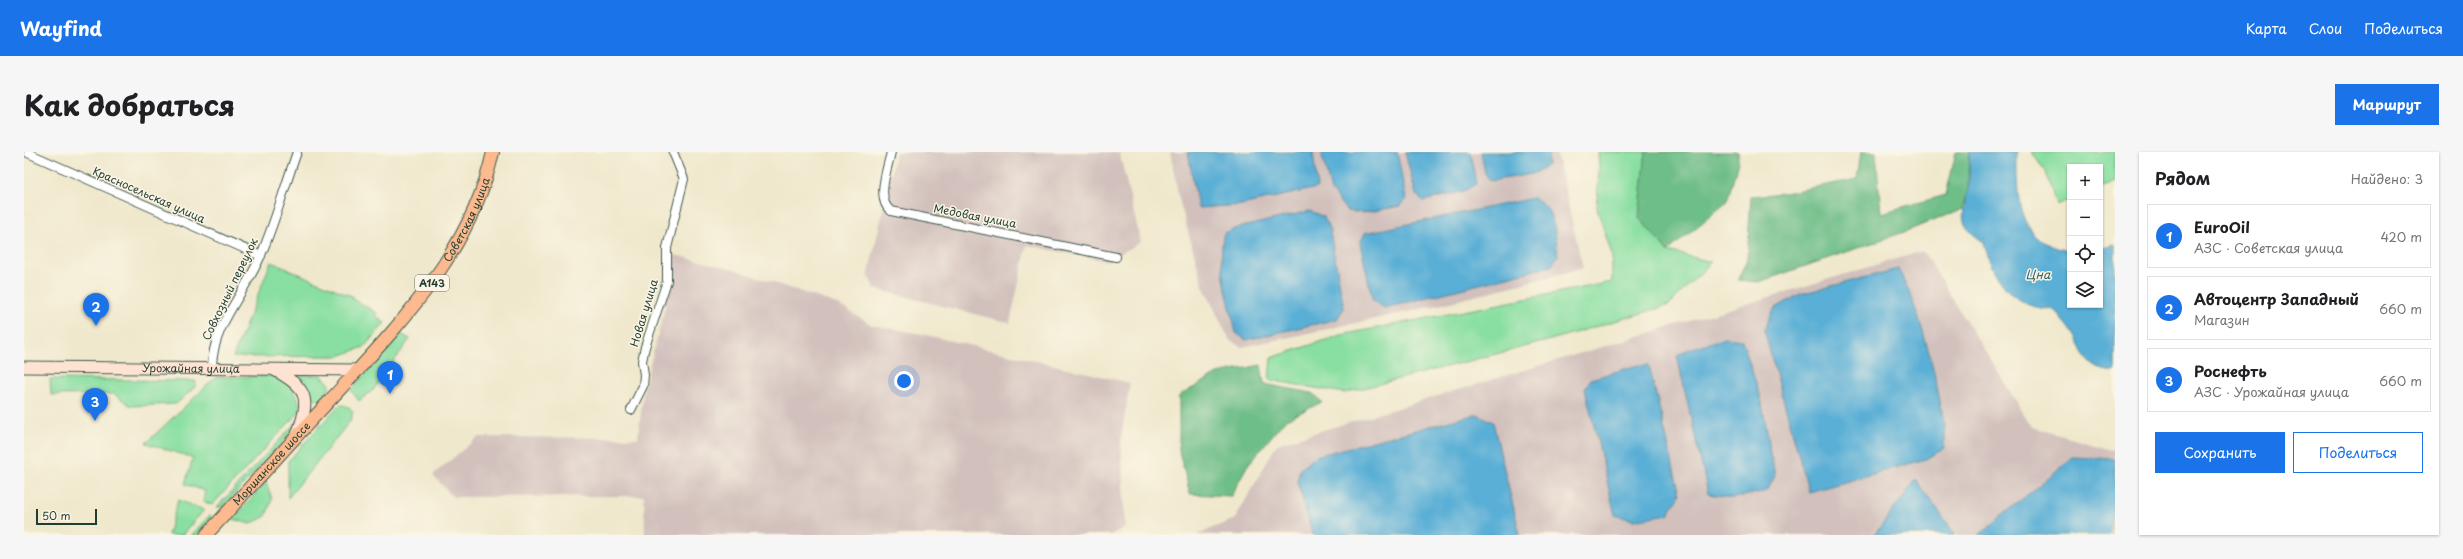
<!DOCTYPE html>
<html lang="ru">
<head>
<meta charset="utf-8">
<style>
  body { margin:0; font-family:"Playpen Sans",sans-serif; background:#f6f6f6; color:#202124 }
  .controls { position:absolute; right:12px; top:12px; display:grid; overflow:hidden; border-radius:0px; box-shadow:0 1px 3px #0004 }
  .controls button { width:36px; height:36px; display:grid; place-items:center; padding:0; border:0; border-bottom:1px solid #e0e0e0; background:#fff; color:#202124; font:20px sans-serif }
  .scale { position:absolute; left:12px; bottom:10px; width:61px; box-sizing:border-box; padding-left:4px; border:2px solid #1f3d34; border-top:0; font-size:11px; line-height:14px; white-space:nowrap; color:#1f3d34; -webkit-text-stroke:3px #fcf5e5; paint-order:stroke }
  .you { position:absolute; left:880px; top:229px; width:14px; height:14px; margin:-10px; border:3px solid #fff; border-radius:50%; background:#1a73e8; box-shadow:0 0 0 6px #1a73e833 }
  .badge { display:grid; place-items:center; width:26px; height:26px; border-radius:50%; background:#1a73e8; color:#fff; font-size:13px; font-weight:700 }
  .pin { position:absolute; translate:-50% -33px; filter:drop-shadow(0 1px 2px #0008) }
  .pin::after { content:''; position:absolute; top:21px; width:14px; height:12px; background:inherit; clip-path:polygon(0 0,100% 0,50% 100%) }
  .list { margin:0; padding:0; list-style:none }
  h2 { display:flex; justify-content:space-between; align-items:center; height:52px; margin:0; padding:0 16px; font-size:17px }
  h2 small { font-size:13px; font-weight:400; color:#757577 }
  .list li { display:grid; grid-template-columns:26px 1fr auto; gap:12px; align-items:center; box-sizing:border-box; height:64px; margin:0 8px 8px; padding:0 8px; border:1px solid #e0e0e0; border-radius:0px }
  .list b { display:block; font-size:15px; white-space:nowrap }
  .list p { margin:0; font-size:13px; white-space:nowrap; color:#757577 }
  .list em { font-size:13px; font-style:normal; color:#757577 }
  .actions { display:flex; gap:8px; padding:12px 16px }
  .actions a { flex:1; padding:9px 0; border:1px solid #1a73e8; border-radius:0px; text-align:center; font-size:14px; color:#1a73e8 }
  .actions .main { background:#1a73e8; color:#fff }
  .icon { flex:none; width:22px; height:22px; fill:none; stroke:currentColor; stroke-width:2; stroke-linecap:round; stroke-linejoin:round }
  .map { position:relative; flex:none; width:2091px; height:383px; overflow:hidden; border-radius:0px }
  header { display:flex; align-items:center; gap:24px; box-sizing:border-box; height:56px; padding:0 20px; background:#1a73e8; color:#fff }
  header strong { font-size:19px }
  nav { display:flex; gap:22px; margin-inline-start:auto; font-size:14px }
  .intro { display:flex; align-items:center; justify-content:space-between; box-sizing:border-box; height:96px; padding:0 24px }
  h1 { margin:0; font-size:28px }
  .button { padding:10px 18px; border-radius:0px; background:#1a73e8; color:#fff; font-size:14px; font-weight:700 }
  main { display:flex; gap:24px; padding:0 24px }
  aside { flex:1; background:#fff; border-radius:0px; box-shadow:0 1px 3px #0004 }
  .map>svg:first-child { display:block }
  .industrial { fill:#d1c0bc }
  .green { fill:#89dfa2; stroke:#548e6b }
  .forest { fill:#6ebe88; stroke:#467e5e }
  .water { fill:#5aafd6; stroke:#3c7685 }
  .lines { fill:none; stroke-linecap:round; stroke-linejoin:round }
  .street-casing { stroke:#3e574b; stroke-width:10 }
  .secondary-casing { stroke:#3e574b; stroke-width:13 }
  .primary-casing { stroke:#3e574b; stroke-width:14 }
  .street { stroke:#fff; stroke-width:8 }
  .secondary { stroke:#fee3d2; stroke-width:11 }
  .primary { stroke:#fcba8e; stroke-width:12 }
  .labels { text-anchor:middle; stroke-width:3; stroke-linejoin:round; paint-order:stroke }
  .shield { fill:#fcf5e5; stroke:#617469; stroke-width:1 }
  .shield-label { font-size:10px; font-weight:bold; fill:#1f3d34 }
  .street-label { font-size:11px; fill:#1f3d34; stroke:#fcf5e5 }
  .water-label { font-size:12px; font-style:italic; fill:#315f65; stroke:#fcf5e5 }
</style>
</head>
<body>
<header>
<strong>Wayfind</strong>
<nav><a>Карта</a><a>Слои</a><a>Поделиться</a></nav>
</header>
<div class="intro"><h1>Как добраться</h1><a class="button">Маршрут</a></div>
<main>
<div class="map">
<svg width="2091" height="383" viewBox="0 0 2091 383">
  <rect width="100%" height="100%" fill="#fcf5e5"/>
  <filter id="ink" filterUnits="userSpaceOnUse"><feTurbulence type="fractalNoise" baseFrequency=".025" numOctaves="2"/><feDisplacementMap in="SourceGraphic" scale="8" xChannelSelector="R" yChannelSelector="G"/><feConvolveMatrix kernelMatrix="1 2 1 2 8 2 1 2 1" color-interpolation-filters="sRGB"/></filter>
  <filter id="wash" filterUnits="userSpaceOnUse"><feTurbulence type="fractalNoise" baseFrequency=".012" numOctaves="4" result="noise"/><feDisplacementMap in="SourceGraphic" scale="16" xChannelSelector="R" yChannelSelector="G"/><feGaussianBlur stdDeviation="0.9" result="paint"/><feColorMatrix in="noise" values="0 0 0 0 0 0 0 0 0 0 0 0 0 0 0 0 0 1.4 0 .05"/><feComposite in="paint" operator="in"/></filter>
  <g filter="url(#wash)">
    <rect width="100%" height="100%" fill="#efe8cc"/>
    <path class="industrial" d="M872 0H1095L1117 90 1083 109 1003 93 986 171 851 137 844 124Z
      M1146 0H1532L1559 116 1411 154 1218 195 1206 189 1179 134 1155 47Z
      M1899 99 2008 275 2091 299V383H1172L1211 367 1253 292Z
      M651 103 709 117 813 152 848 173 898 182 1106 231 1097 288 1101 376 1086 383H621L620 344 429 345 409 323 454 285 614 286 620 235 642 152 635 156Z"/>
    <path class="green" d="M1574 0H1622L1615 66 1644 99 1687 110 1645 153 1523 189 1320 241 1245 228 1247 206 1317 183 1588 130V103L1573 56 1575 16Z
      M2008 0H2091V29L2076 35V15H2046V47L2032 53 2023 23Z
      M247 110 330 145 329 147 353 161 351 164 361 171 340 195 315 204 209 205Z
      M377 182 386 187 349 238 335 249 327 238Z
      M276 223H297L305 231V238L296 248 290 247 285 242Z
      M253 224C268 232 274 242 277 258L188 353 179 349 181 339 161 332 169 306 122 291 192 225Z
      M26 227 172 229 171 235 152 252 107 254 90 242 27 243Z
      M319 253 325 255 329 260 326 269 264 346V309L314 254Z
      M277 265 272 276 205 348 199 355H193Z
      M242 330 248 347 242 364 226 372 209 367Z
      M154 348 180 358 158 383H144Z
      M186 363 187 367 173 383H167Z"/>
    <path class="forest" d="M1622 0H1714V10L1703 50 1644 99 1615 66Z
      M1837 0H1852L1857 61 1922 43 1932 0H1945L1944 37 1938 57 1883 79 1735 130 1714 128 1723 107 1727 44 1760 41 1833 27Z
      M1237 213 1240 232 1288 241 1298 250 1261 268 1223 314 1207 344 1166 342 1155 299V244L1193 222Z"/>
    <path class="water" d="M1164 0H1289L1293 36 1217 53 1174 56Z
      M1297 0H1373L1382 47 1377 54 1339 61 1323 59 1307 39Z
      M1381 0H1447L1452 32 1440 39 1400 49 1392 43Z
      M1457 0H1525L1524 13 1508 22 1466 29 1461 21Z
      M1945 0H1993C1993 46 1991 90 2046 99V153H2076V97L2091 93V220C2061 217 2063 204 2049 181 2044 173 2036 165 2030 158 2022 156 2012 156 2005 153 1979 143 1965 114 1960 90 1933 73 1938 65 1944 38 1946 25 1945 12 1945 0Z
      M1510 46C1532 55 1531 84 1534 104L1527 114 1361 156 1349 149 1336 91 1341 81Z
      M1286 59 1300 65 1306 80 1320 156 1313 167 1222 188 1212 181C1206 152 1192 109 1200 81L1209 77Z
      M1874 117C1894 152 1911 219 1918 260 1921 271 1920 285 1920 296L1902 307 1785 340 1740 178 1750 157 1776 142Z
      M1701 186 1718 188 1737 246 1751 324 1743 339 1709 346 1684 342 1653 204 1665 197Z
      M1614 213H1625L1656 343 1644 362 1609 368 1591 363 1561 236 1567 227Z
      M1453 262 1469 270 1496 383H1289L1273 329 1276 317 1292 304Z
      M2049 305 2091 307V341L2085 383H1955Z
      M1892 328 1931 383H1850Z"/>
  </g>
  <g filter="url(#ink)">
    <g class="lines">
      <defs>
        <path id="street" d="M867 0C864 15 851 48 867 59L1092 105
          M4 1 237 104
          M188 216C188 173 221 142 237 103 251 70 261 34 273 0
          M607 258 619 234 620 223 618 209 621 195 643 129V96L660 27 649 0"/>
        <g id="secondary">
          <path id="s1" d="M0 215 335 218"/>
          <path d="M250 218C284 236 287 247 273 282"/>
        </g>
        <g id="primary">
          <path id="s2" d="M182 383C224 338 265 292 307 247 374 174 447 101 469 0"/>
        </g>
      </defs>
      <use href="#street" class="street-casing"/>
      <use href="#secondary" class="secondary-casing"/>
      <use href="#primary" class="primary-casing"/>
      <use href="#street" class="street"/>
      <use href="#secondary" class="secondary"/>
      <use href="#primary" class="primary"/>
    </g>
  </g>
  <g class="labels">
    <rect class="shield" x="391" y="123" width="34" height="16" rx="3"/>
    <g class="shield-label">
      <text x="408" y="135">А143</text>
    </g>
    <g class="street-label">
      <text transform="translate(125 43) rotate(24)" y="4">Красносельская улица</text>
      <text transform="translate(951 64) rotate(11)" y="4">Медовая улица</text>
      <text dy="4" stroke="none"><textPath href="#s2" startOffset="411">Советская улица</textPath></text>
      <text transform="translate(206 137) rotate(-64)" y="4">Совхозный переулок</text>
      <text transform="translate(620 161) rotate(-73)" y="4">Новая улица</text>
      <text dy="4" stroke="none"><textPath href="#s1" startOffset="167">Урожайная улица</textPath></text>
      <text dy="4" stroke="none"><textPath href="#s2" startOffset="97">Моршанское шоссе</textPath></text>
    </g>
    <g class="water-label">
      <text x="2014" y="127">Цна</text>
    </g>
  </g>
</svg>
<div class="controls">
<button>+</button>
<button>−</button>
<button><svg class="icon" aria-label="locate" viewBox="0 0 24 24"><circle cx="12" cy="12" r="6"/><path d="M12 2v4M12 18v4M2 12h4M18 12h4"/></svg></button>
<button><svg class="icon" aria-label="layers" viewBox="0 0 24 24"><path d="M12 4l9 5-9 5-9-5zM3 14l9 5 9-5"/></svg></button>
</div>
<div class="scale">50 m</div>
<div class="you"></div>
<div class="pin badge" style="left:366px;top:242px">1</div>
<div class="pin badge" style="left:72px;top:174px">2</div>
<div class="pin badge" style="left:71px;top:269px">3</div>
</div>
<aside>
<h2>Рядом<small>Найдено: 3</small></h2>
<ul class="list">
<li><span class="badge">1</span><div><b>EuroOil</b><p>АЗС · Советская улица</p></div><em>420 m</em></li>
<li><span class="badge">2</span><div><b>Автоцентр Западный</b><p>Магазин</p></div><em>660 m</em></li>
<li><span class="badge">3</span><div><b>Роснефть</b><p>АЗС · Урожайная улица</p></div><em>660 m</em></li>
</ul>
<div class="actions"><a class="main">Сохранить</a><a>Поделиться</a></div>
</aside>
</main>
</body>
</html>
